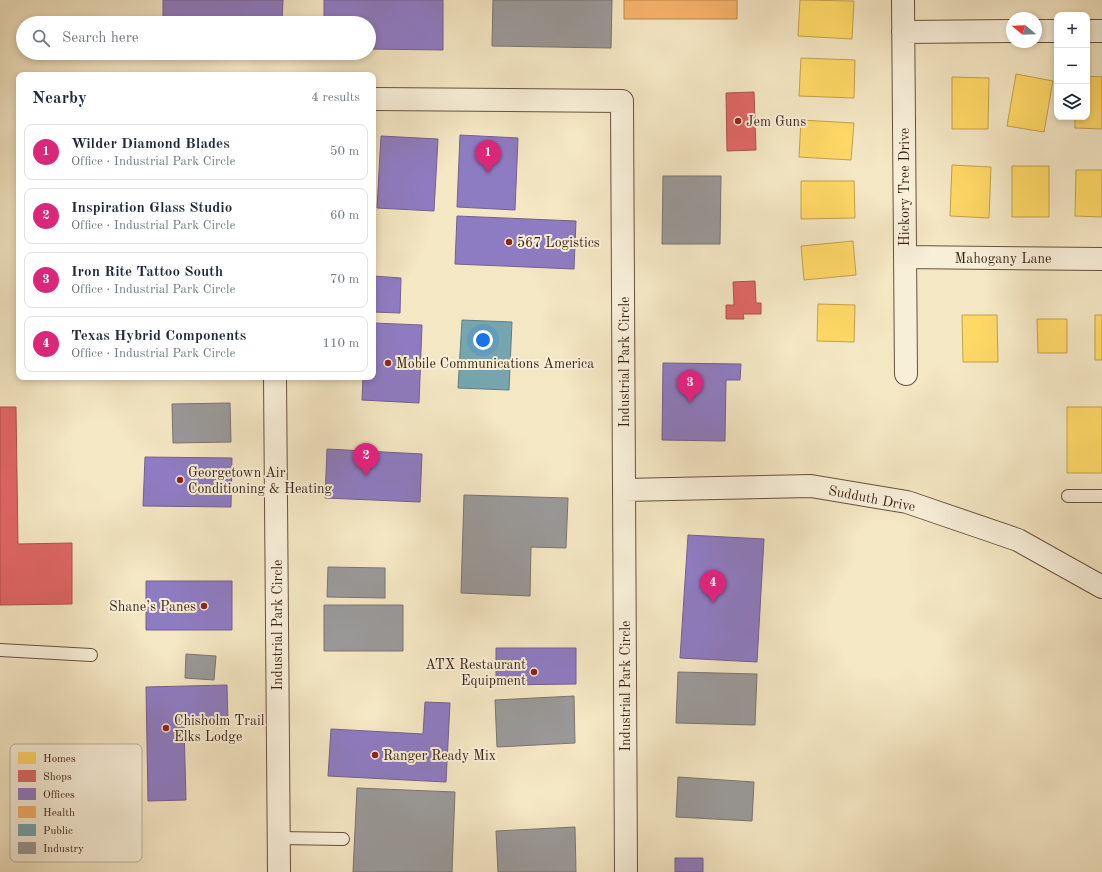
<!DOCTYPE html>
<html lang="en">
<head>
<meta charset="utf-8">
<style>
  body { margin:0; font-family:"Old Standard TT",serif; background:#f6f6f7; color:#1f2937 }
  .controls { position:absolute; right:12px; top:12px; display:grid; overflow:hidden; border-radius:8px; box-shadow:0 2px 6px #0003 }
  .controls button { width:36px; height:36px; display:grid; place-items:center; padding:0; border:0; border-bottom:1px solid #e0e1e3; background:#fff; color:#1f2937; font:20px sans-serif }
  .compass { position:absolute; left:1006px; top:12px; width:36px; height:36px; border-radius:50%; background:#fff; box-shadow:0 2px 6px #0003; rotate:289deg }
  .you { position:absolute; left:483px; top:340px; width:14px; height:14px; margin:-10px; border:3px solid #fff; border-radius:50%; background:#1a73e8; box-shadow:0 0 0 6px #1a73e833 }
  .badge { display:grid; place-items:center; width:26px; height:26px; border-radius:50%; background:#db2777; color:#fff; font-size:13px; font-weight:700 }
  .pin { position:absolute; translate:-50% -33px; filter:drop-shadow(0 1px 2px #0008) }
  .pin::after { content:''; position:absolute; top:21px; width:14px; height:12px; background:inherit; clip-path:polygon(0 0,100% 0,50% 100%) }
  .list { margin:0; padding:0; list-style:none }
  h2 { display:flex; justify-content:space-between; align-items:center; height:52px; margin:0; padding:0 16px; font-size:17px }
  h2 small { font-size:13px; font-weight:400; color:#747a83 }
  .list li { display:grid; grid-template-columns:26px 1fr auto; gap:12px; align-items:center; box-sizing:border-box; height:56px; margin:0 8px 8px; padding:0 8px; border:1px solid #e0e1e3; border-radius:8px }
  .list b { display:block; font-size:15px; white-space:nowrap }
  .list p { margin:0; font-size:13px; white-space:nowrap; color:#747a83 }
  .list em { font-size:13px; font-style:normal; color:#747a83 }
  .icon { flex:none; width:22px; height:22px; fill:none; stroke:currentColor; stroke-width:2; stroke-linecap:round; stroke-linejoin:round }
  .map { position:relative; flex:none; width:1102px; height:872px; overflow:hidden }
  .search { position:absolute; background:#fff; box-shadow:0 2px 6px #0003; left:16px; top:16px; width:360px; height:44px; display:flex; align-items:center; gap:10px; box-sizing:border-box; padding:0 14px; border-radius:22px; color:#747a83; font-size:15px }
  .panel { position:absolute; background:#fff; box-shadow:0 2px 6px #0003; left:16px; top:72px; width:360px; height:308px; border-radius:8px }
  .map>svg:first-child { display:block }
  .homes { fill:#ffd966; stroke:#c3a14c }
  .shops { fill:#e06666; stroke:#ae514c }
  .offices { fill:#8e7cc3; stroke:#74608d }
  .health { fill:#f6b26b; stroke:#bd8650 }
  .public { fill:#76a5af; stroke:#637d7f }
  .industry { fill:#999; stroke:#7c7470 }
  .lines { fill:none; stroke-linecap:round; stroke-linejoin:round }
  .lane-casing { stroke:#67513d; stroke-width:14 }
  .street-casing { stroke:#67513d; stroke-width:24 }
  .lane { stroke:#f8efd9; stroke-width:12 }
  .street { stroke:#f8efd9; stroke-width:22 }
  .poi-dot { fill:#8f2418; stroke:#f8efd9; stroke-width:1.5 }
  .labels { text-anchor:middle; stroke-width:4; stroke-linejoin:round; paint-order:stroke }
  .poi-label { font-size:14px; fill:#381f10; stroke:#f8efd9; text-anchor:start }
  .street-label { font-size:14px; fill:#381f10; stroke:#f8efd9 }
  .key { fill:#f8efd9; stroke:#beb19d; stroke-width:1 }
  .key-label { font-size:11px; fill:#381f10 }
</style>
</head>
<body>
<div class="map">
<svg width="1102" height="872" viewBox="0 0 1102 872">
  <rect width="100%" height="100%" fill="#f4e7c4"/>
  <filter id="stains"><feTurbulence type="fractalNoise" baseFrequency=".005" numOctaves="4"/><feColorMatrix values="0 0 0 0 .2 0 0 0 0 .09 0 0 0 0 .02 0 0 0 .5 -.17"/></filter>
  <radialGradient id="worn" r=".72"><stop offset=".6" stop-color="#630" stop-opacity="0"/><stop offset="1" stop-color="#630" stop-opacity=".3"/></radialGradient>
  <path class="homes" d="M800 0 854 1 852 39 798 36Z
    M801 58 855 60 854 98 799 96Z
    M1016 74 1053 81 1044 132 1007 126Z
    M1087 76 1102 77V129L1075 128V117H1087Z
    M952 77 989 78 988 129H952Z
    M801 120 854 123 851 160 799 157Z
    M952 165 991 167 989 218 950 216Z
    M1012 166H1049V217H1012Z
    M1076 170H1102V217L1075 216Z
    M801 181H854L855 218 801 219Z
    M853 241 856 275 804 280 801 246Z
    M818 304 855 305 854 342 817 341Z
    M962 315H997L998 362H963Z
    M1095 315H1102V360H1095Z
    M1037 319H1067V353H1038Z
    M1067 407H1102V473H1067Z"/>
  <path class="shops" d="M754 92 756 150 727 151 726 93Z
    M755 281 756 303H761V314H743L744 319H726V305H734L733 282Z
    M0 407H16L18 544 72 543V604L0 605Z"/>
  <path class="offices" d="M163 0H283L282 22H163Z
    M324 0H443V50L369 49V23H324Z
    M460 135 518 138 515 210 457 207Z
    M381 136 438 139 434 211 377 208Z
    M457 216 576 221 574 269 455 264Z
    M373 276 401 278 400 313 373 312Z
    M373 323 422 325 419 403 362 400 363 377H373Z
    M663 363 741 364 740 380H726L725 441 662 440Z
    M327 449 422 454 420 502 325 498Z
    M145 457 232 458 231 507 143 506Z
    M688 535 764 539 757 662 680 658Z
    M146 581H232V630H146Z
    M496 648H576V684L496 685Z
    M227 685 228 725 184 726 186 800 148 801 146 687Z
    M425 702 450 703 446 782 328 776 331 729 423 734Z
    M675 858H703V872H675Z"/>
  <path class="health" d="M624 0H737V19H624Z"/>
  <path class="public" d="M462 320 512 322 509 390 458 388Z"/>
  <path class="industry" d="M493 0H612L611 48 492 46Z
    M663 176H721L720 244H662Z
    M230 403 231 442 173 443 172 404Z
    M464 495 568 498 566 548 531 547 530 596 461 593Z
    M328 567 385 568V598L327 597Z
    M324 605H403V651H324Z
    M186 654 216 656 214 680 185 678Z
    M678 672 757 674 755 725 676 723Z
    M574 696 575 743 497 747 495 700Z
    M678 777 754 782 752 821 676 817Z
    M357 788 455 792 452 872H353Z
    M575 827 576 872H498L496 831Z"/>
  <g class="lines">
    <defs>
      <path id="lane" d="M1068 496H1102
        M0 650 91 655
        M279 838 343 839"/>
      <path id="street" d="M903 0 906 374
        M1036 31H1057
        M1087 31H1102
        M903 32 1012 31
        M373 99 622 101 626 872
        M905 257 1102 259
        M275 377 279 872
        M625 490 811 486 907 502 1018 540 1102 587"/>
    </defs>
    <use href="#lane" class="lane-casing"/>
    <use href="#street" class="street-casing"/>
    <use href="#lane" class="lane"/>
    <use href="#street" class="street"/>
  </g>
  <g class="poi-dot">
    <circle cx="738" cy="121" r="4"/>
    <circle cx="509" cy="242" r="4"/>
    <circle cx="388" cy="363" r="4"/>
    <circle cx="180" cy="480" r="4"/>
    <circle cx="204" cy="606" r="4"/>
    <circle cx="534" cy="672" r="4"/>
    <circle cx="166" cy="728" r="4"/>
    <circle cx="375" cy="755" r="4"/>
  </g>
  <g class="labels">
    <g class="poi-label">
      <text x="746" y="126">Jem Guns</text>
      <text x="517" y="247">567 Logistics</text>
      <text x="396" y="368">Mobile Communications America</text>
      <text x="188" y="477">Georgetown Air<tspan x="188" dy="16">Conditioning &amp; Heating</tspan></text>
      <text x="196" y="611" text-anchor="end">Shane’s Panes</text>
      <text x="526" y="669" text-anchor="end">ATX Restaurant<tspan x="526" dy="16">Equipment</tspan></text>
      <text x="174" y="725">Chisholm Trail<tspan x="174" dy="16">Elks Lodge</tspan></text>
      <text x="383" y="760">Ranger Ready Mix</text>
    </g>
    <g class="street-label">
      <text transform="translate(904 187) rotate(-90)" y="5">Hickory Tree Drive</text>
      <text x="1003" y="263">Mahogany Lane</text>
      <text transform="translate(624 362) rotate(-90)" y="5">Industrial Park Circle</text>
      <text transform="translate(872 498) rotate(11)" y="5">Sudduth Drive</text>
      <text transform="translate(277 625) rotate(-90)" y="5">Industrial Park Circle</text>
      <text transform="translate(625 686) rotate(-90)" y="5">Industrial Park Circle</text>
    </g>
  </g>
  <rect x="10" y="744" width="132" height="118" rx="6" class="key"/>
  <rect x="18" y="752" width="18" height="12" fill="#ffd966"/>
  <rect x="18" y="770" width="18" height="12" fill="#e06666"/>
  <rect x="18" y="788" width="18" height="12" fill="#8e7cc3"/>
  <rect x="18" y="806" width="18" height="12" fill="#f6b26b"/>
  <rect x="18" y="824" width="18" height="12" fill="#76a5af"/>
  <rect x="18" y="842" width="18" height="12" fill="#999"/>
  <g class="key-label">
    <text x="43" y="762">Homes</text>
    <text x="43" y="780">Shops</text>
    <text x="43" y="798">Offices</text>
    <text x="43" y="816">Health</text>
    <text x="43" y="834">Public</text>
    <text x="43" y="852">Industry</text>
  </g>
  <rect width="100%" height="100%" filter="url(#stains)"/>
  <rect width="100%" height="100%" fill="url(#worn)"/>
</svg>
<div class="controls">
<button>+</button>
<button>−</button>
<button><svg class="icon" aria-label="layers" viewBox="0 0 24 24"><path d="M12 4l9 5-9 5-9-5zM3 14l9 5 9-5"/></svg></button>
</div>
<svg class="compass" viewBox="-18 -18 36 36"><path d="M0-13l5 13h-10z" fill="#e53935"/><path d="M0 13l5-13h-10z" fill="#747a83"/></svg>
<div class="you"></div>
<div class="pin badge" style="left:488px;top:173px">1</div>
<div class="pin badge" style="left:366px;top:476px">2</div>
<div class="pin badge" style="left:690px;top:403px">3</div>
<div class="pin badge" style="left:713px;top:603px">4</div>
<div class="search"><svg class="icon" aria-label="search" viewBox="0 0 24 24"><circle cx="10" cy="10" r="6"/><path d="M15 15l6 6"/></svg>Search here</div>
<section class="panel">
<h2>Nearby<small>4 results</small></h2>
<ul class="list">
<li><span class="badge">1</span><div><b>Wilder Diamond Blades</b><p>Office · Industrial Park Circle</p></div><em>50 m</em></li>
<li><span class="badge">2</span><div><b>Inspiration Glass Studio</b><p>Office · Industrial Park Circle</p></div><em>60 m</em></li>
<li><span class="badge">3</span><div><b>Iron Rite Tattoo South</b><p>Office · Industrial Park Circle</p></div><em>70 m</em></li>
<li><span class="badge">4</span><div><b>Texas Hybrid Components</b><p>Office · Industrial Park Circle</p></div><em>110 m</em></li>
</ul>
</section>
</div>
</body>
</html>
